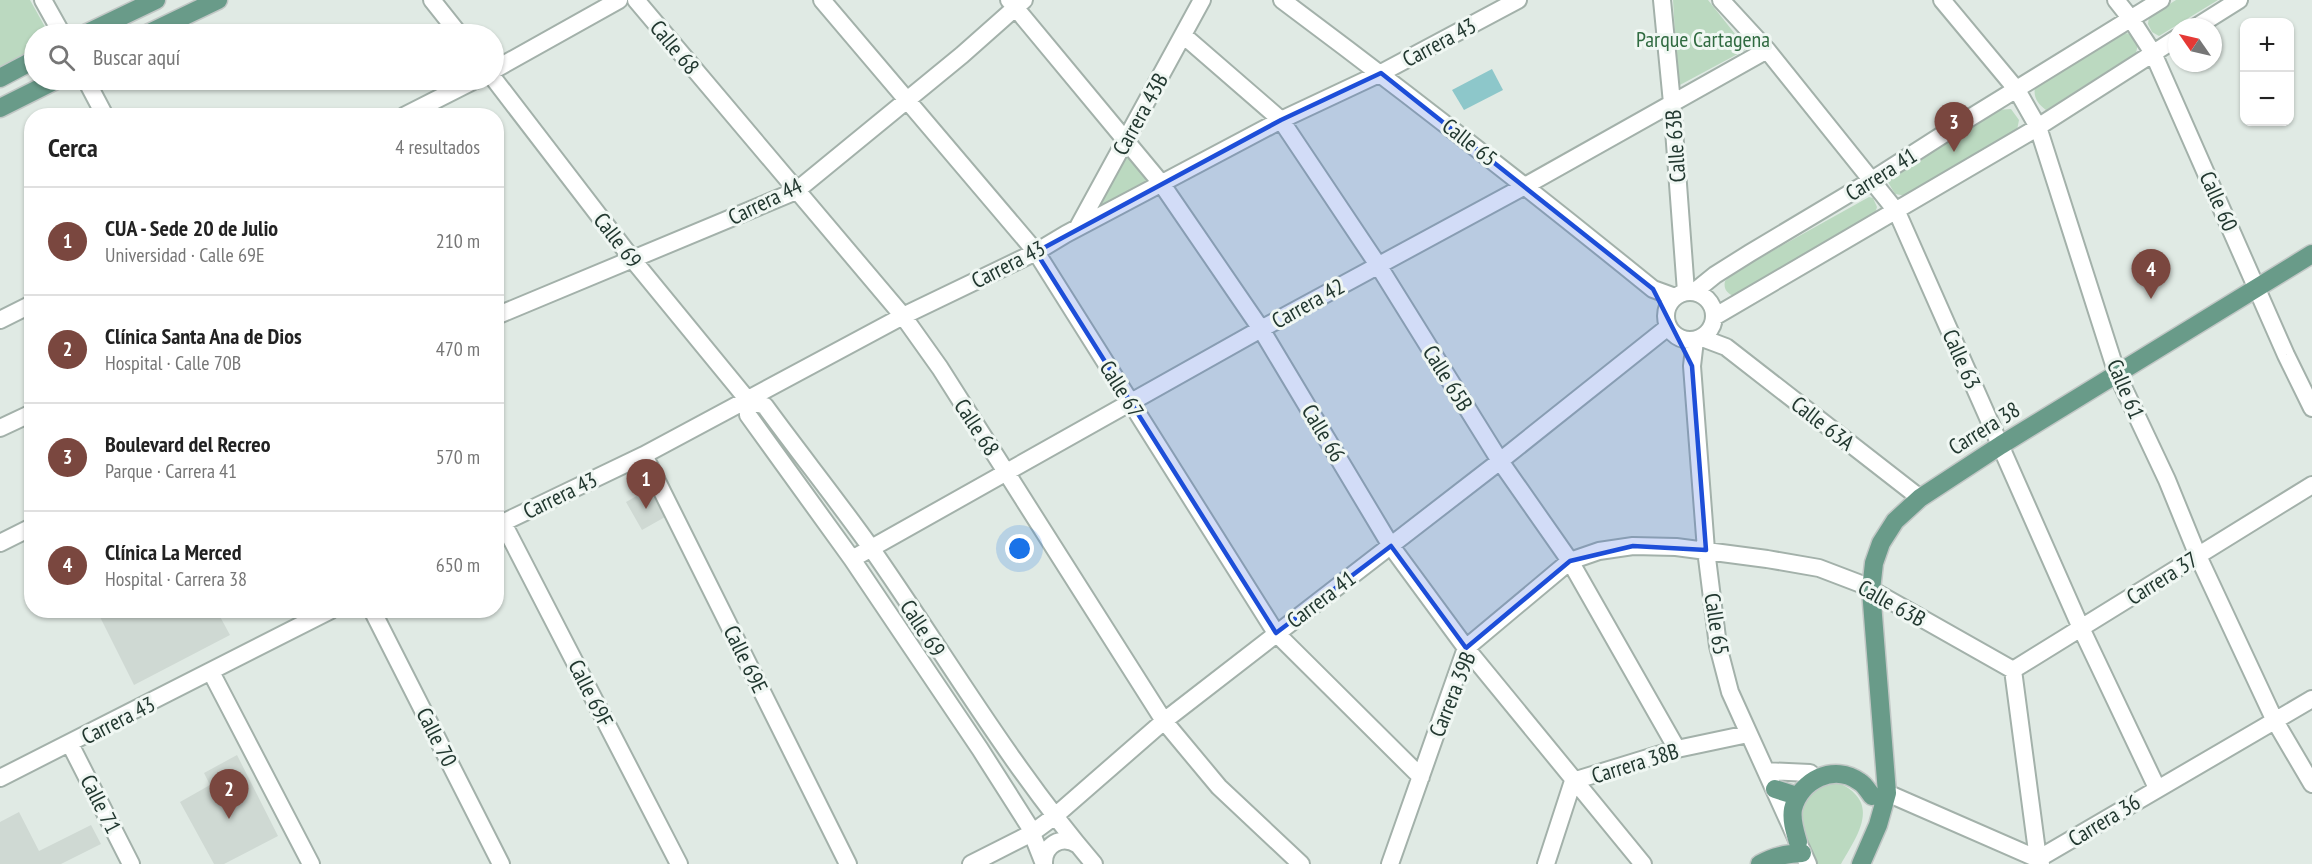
<!DOCTYPE html>
<html lang="es">
<head>
<meta charset="utf-8">
<style>
  body { margin:0; font-family:"PT Sans Narrow",sans-serif; background:#f6f6f6; color:#222 }
  .controls { position:absolute; right:18px; top:18px; display:grid; overflow:hidden; border-radius:12px; box-shadow:0 2px 4px #0004 }
  .controls button { width:54px; height:54px; display:grid; place-items:center; padding:0; border:0; border-bottom:2px solid #e0e0e0; background:#fff; color:#222; font:30px sans-serif }
  .compass { position:absolute; left:2168px; top:18px; width:54px; height:54px; border-radius:50%; background:#fff; box-shadow:0 2px 4px #0004; rotate:304deg }
  .you { position:absolute; left:1020px; top:549px; width:21px; height:21px; margin:-15px; border:4px solid #fff; border-radius:50%; background:#1a73e8; box-shadow:0 0 0 9px #1a73e833 }
  .badge { display:grid; place-items:center; width:39px; height:39px; border-radius:50%; background:#7a473f; color:#fff; font-size:20px; font-weight:700 }
  .pin { position:absolute; translate:-50% -50px; filter:drop-shadow(0 2px 3px #0008) }
  .pin::after { content:''; position:absolute; top:32px; width:21px; height:18px; background:inherit; clip-path:polygon(0 0,100% 0,50% 100%) }
  .list { margin:0; padding:0; list-style:none }
  h2 { display:flex; justify-content:space-between; align-items:center; height:78px; margin:0; padding:0 24px; font-size:26px }
  h2 small { font-size:20px; font-weight:400; color:#767676 }
  .list li { display:grid; grid-template-columns:39px 1fr auto; gap:18px; align-items:center; box-sizing:border-box; height:108px; padding:0 24px; border-top:2px solid #e0e0e0 }
  .list b { display:block; font-size:22px; white-space:nowrap }
  .list p { margin:0; font-size:20px; white-space:nowrap; color:#767676 }
  .list em { font-size:20px; font-style:normal; color:#767676 }
  .icon { flex:none; width:33px; height:33px; fill:none; stroke:currentColor; stroke-width:2; stroke-linecap:round; stroke-linejoin:round }
  .map { position:relative; flex:none; width:2312px; height:864px; overflow:hidden }
  .search { position:absolute; background:#fff; box-shadow:0 2px 4px #0004; left:24px; top:24px; width:480px; height:66px; display:flex; align-items:center; gap:15px; box-sizing:border-box; padding:0 21px; border-radius:33px; color:#767676; font-size:22px }
  .panel { position:absolute; background:#fff; box-shadow:0 2px 4px #0004; left:24px; top:108px; width:480px; height:510px; border-radius:24px }
  .map>svg:first-child { display:block }
  .built { fill:#cfd9d3 }
  .green { fill:#bbd9c0 }
  .water { fill:#8dc7ca }
  .lines { fill:none; stroke-linecap:round; stroke-linejoin:round }
  .minor-casing { stroke:#a3b1aa; stroke-width:20 }
  .major-casing { stroke:#c1c7c5; stroke-width:21 }
  .minor { stroke:#fff; stroke-width:16 }
  .major { stroke:#699b89; stroke-width:18 }
  .marked { fill:#1d4ed8; fill-opacity:0.2; stroke:#1d4ed8; stroke-width:4.5; stroke-linejoin:round }
  .labels { text-anchor:middle; stroke-width:6; stroke-linejoin:round; paint-order:stroke }
  .park-label { font-size:22px; fill:#306b41; stroke:#f0f7f3 }
  .street-label { font-size:22px; fill:#223830; stroke:#f0f7f3 }
</style>
</head>
<body>
<div class="map">
<svg width="2312" height="864" viewBox="0 0 2312 864">
  <rect width="100%" height="100%" fill="#e0eae4"/>
  <path class="built" d="M649 489 665 517 642 530 626 502Z
    M97 611H217L230 635 134 685Z
    M237 755 278 836 224 864H214L180 802 210 785 204 773Z
    M19 812 39 851 91 825 101 844 61 864H0V822Z"/>
  <path class="green" d="M0 0H30L49 34H34V57L0 74Z
    M1673 0H1708L1747 49 1678 86Z
    M2176 0H2218L2159 36 2152 32 2148 24 2149 17Z
    M2124 33 2133 34 2138 44 2136 53 2046 110C2038 104 2033 98 2035 87Z
    M2011 109 2019 120 2017 130 1907 196 1895 194 1888 182 1892 173 1997 110Z
    M1128 151 1152 180 1104 206 1100 200Z
    M1869 197 1873 198 1877 207 1874 217 1736 297C1728 294 1723 290 1725 281L1733 273Z
    M1824 783C1837 782 1846 784 1855 794 1875 814 1852 844 1841 864H1817L1804 835 1800 819 1803 800Z"/>
  <path class="water" d="M1492 69 1503 90 1464 110 1452 90Z"/>
  <g class="lines">
    <defs>
      <path id="minor" d="M43 0 62 34
        M432 0 459 34
        M636 0 903 316 940 368 1164 721 1219 787 1301 864
        M822 0 1036 252 1276 633 1421 777
        M1009 0 1161 183 1261 329 1391 546 1466 648 1643 864
        M1282 0C1408 94 1531 190 1653 289L1675 297
        M1662 0 1672 103 1686 292
        M1721 0 1767 50 1897 212 2081 628 2157 788
        M1942 0 2017 90 2038 127 2117 374 2167 480 2198 556 2275 721 2312 784
        M2116 0 2131 19 2153 53 2286 355 2312 408
        M2196 27 2239 0
        M1183 35 1281 120 1378 265 1500 461 1570 561 1677 749
        M494 70 619 0
        M494 79 633 260 747 399 765 406C800 454 837 500 871 548 945 654 1010 766 1094 864
        M86 80 105 116
        M404 116 475 80
        M1078 227 1202 0
        M1666 316a24 24 0 1 1 48 0a24 24 0 1 1-48 0Z
        M1694 292 1715 275 1750 253 1872 180 1947 132 2161 0
        M496 316 796 191 962 55 1024 0
        M1714 317 2030 132 2177 38
        M0 320 32 304
        M1702 338 1726 347 1920 498
        M1695 340 1692 366 1706 550 1718 646 1730 692 1808 864
        M747 399 748 415 852 559 980 749 1029 826 1044 864
        M0 428 32 413
        M644 455 848 864
        M503 523 679 864
        M496 526 644 455 903 316 1036 252 1066 234 1281 120 1381 73 1518 0
        M0 543 32 527
        M852 559 1261 329 1525 186 1767 50
        M372 610 501 864
        M2013 670 2312 485
        M211 672 311 864
        M70 744 131 864
        M1766 771 1810 773
        M0 778 331 610
        M1887 793 2038 859 2312 699
        M971 864 1032 833 1055 816 1164 721 1500 461 1668 327
        M1044 864C1043 845 1062 834 1078 845
        M1390 864 1466 648 1570 561 1599 551 1633 546 1676 547 1767 559 1819 568 1861 584 2013 670 2038 859 2041 864
        M1546 864 1573 781 1677 749 1748 734"/>
      <path id="major" d="M85 34 156 0
        M147 34 218 0
        M0 78 34 60
        M0 108 56 80
        M1775 789 1797 796
        M1798 842C1795 832 1791 820 1793 809 1800 780 1834 763 1860 782 1865 785 1868 791 1872 796
        M1760 864C1774 856 1786 854 1802 853
        M1861 864 1878 825 1887 793 1871 590 1874 563 1881 543 1895 521 1920 498 2001 445 2312 254"/>
    </defs>
    <use href="#minor" class="minor-casing"/>
    <use href="#major" class="major-casing"/>
    <use href="#minor" class="minor"/>
    <use href="#major" class="major"/>
  </g>
  <path class="marked" d="M1381 73 1653 289 1692 366 1706 550 1633 546 1570 561 1466 648 1391 546 1276 633 1036 252 1281 120Z"/>
  <g class="labels">
    <g class="park-label">
      <text x="1703" y="47">Parque Cartagena</text>
    </g>
    <g class="street-label">
      <text transform="translate(1439 42) rotate(-28)" y="8">Carrera 43</text>
      <text transform="translate(675 47) rotate(50)" y="8">Calle 68</text>
      <text transform="translate(1140 114) rotate(-61)" y="8">Carrera 43B</text>
      <text transform="translate(1470 142) rotate(38)" y="8">Calle 65</text>
      <text transform="translate(1675 146) rotate(-94)" y="8">Calle 63B</text>
      <text transform="translate(1881 174) rotate(-32)" y="8">Carrera 41</text>
      <text transform="translate(765 201) rotate(-26)" y="8">Carrera 44</text>
      <text transform="translate(2219 201) rotate(66)" y="8">Calle 60</text>
      <text transform="translate(618 240) rotate(52)" y="8">Calle 69</text>
      <text transform="translate(1008 264) rotate(-27)" y="8">Carrera 43</text>
      <text transform="translate(1308 303) rotate(-29)" y="8">Carrera 42</text>
      <text transform="translate(1962 359) rotate(66)" y="8">Calle 63</text>
      <text transform="translate(1448 378) rotate(58)" y="8">Calle 65B</text>
      <text transform="translate(1122 389) rotate(58)" y="8">Calle 67</text>
      <text transform="translate(2126 389) rotate(67)" y="8">Calle 61</text>
      <text transform="translate(1823 423) rotate(38)" y="8">Calle 63A</text>
      <text transform="translate(977 427) rotate(57)" y="8">Calle 68</text>
      <text transform="translate(1984 428) rotate(-32)" y="8">Carrera 38</text>
      <text transform="translate(1324 433) rotate(59)" y="8">Calle 66</text>
      <text transform="translate(560 495) rotate(-26)" y="8">Carrera 43</text>
      <text transform="translate(2162 578) rotate(-32)" y="8">Carrera 37</text>
      <text transform="translate(1321 599) rotate(-37)" y="8">Carrera 41</text>
      <text transform="translate(1892 603) rotate(29)" y="8">Calle 63B</text>
      <text transform="translate(1717 624) rotate(81)" y="8">Calle 65</text>
      <text transform="translate(923 628) rotate(57)" y="8">Calle 69</text>
      <text transform="translate(746 659) rotate(64)" y="8">Calle 69E</text>
      <text transform="translate(591 693) rotate(63)" y="8">Calle 69F</text>
      <text transform="translate(1452 694) rotate(-68)" y="8">Carrera 39B</text>
      <text transform="translate(118 720) rotate(-27)" y="8">Carrera 43</text>
      <text transform="translate(437 737) rotate(63)" y="8">Calle 70</text>
      <text transform="translate(1635 763) rotate(-17)" y="8">Carrera 38B</text>
      <text transform="translate(101 804) rotate(63)" y="8">Calle 71</text>
      <text transform="translate(2104 820) rotate(-31)" y="8">Carrera 36</text>
    </g>
  </g>
</svg>
<div class="controls">
<button>+</button>
<button>−</button>
</div>
<svg class="compass" viewBox="-18 -18 36 36"><path d="M0-13l5 13h-10z" fill="#e53935"/><path d="M0 13l5-13h-10z" fill="#767676"/></svg>
<div class="you"></div>
<div class="pin badge" style="left:646px;top:509px">1</div>
<div class="pin badge" style="left:229px;top:819px">2</div>
<div class="pin badge" style="left:1954px;top:152px">3</div>
<div class="pin badge" style="left:2151px;top:299px">4</div>
<div class="search"><svg class="icon" aria-label="search" viewBox="0 0 24 24"><circle cx="10" cy="10" r="6"/><path d="M15 15l6 6"/></svg>Buscar aquí</div>
<section class="panel">
<h2>Cerca<small>4 resultados</small></h2>
<ul class="list">
<li><span class="badge">1</span><div><b>CUA - Sede 20 de Julio</b><p>Universidad · Calle 69E</p></div><em>210 m</em></li>
<li><span class="badge">2</span><div><b>Clínica Santa Ana de Dios</b><p>Hospital · Calle 70B</p></div><em>470 m</em></li>
<li><span class="badge">3</span><div><b>Boulevard del Recreo</b><p>Parque · Carrera 41</p></div><em>570 m</em></li>
<li><span class="badge">4</span><div><b>Clínica La Merced</b><p>Hospital · Carrera 38</p></div><em>650 m</em></li>
</ul>
</section>
</div>
</body>
</html>
